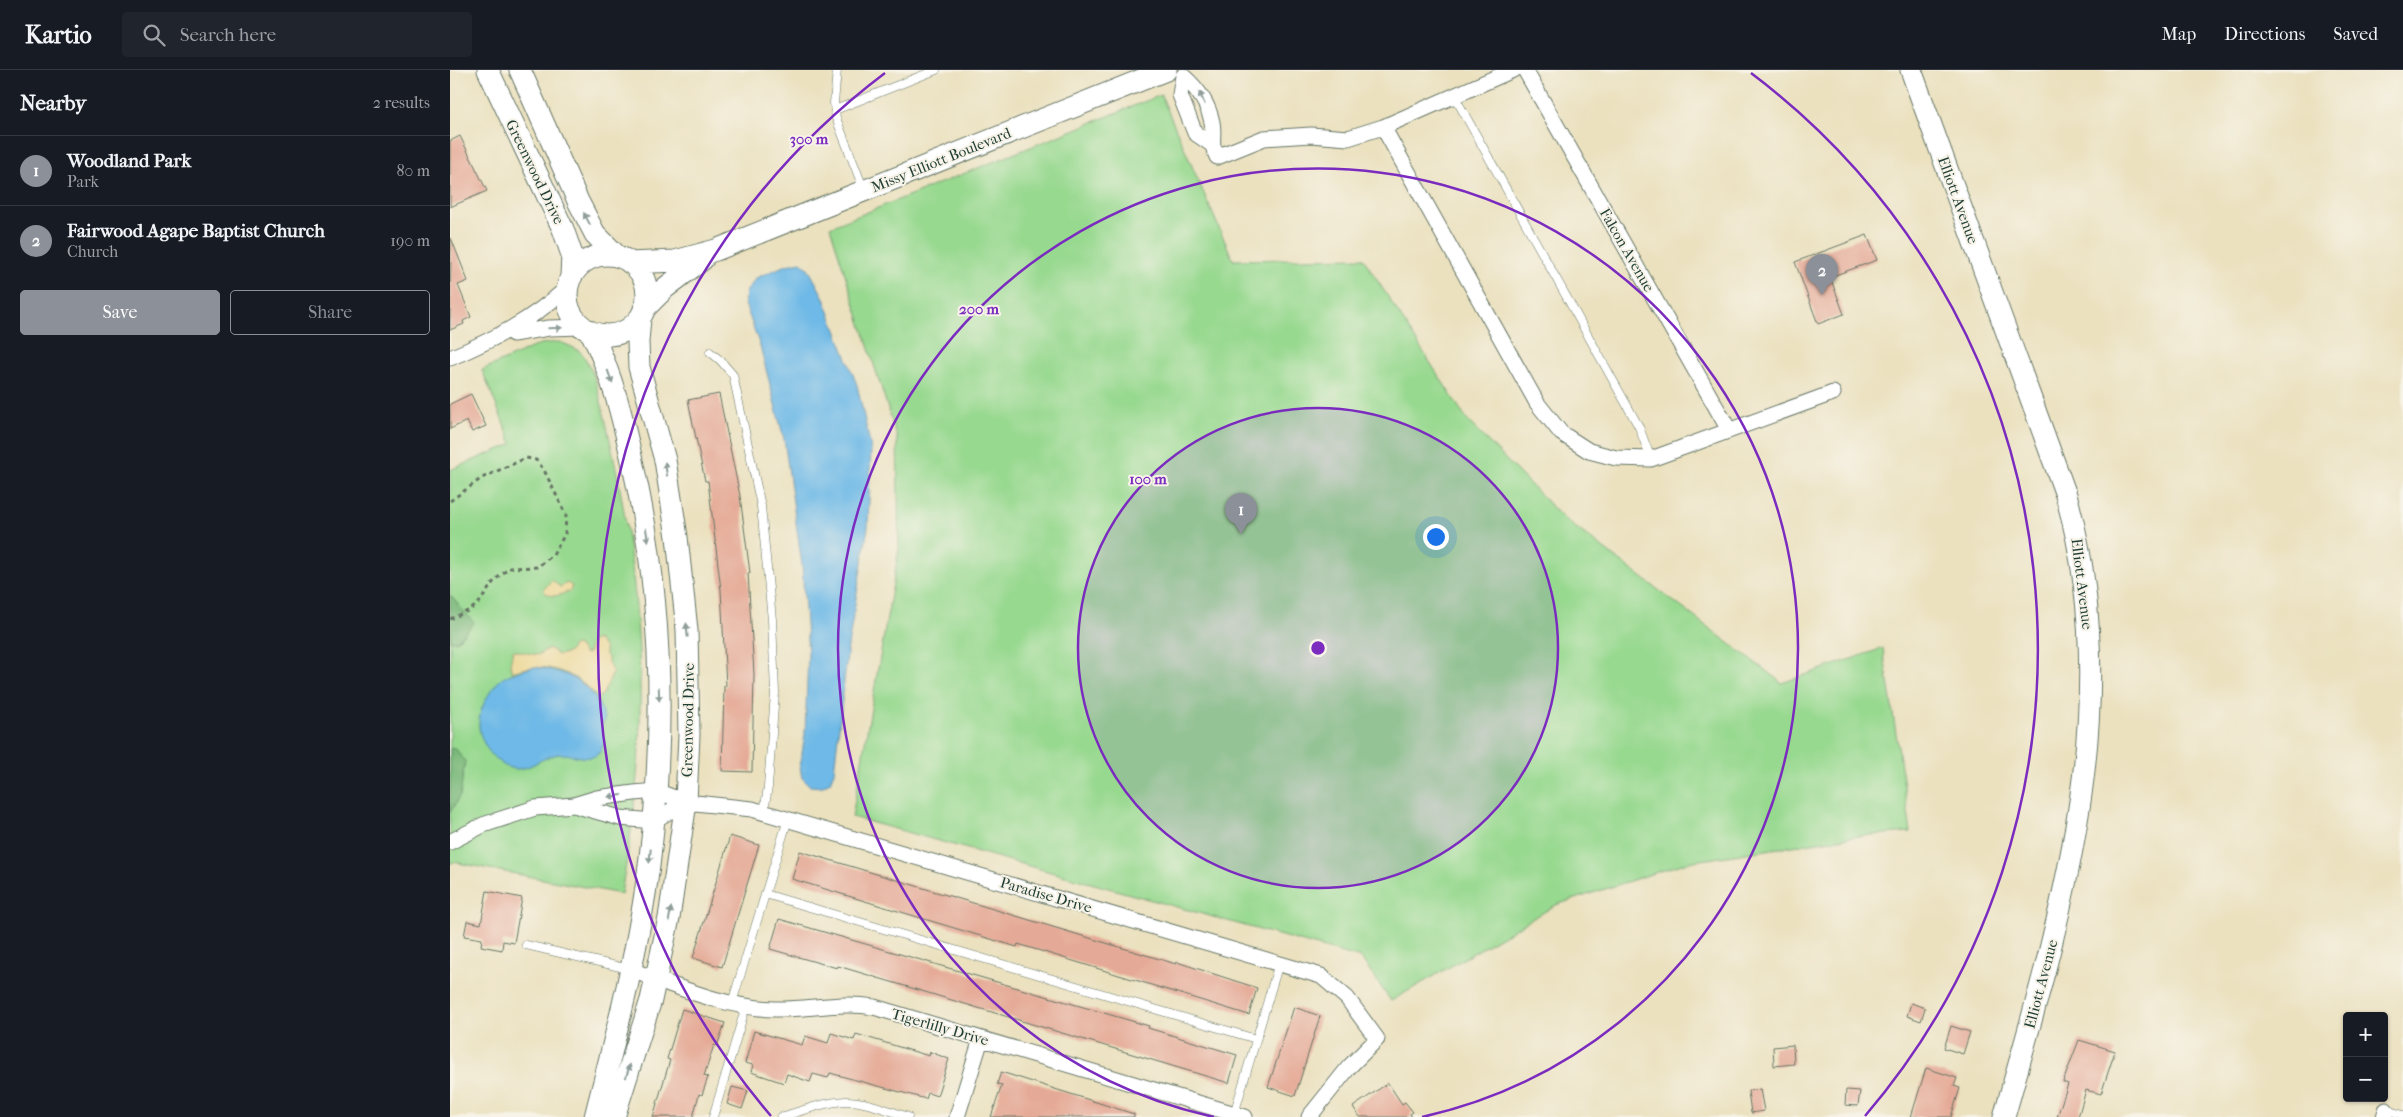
<!DOCTYPE html>
<html lang="en">
<head>
<meta charset="utf-8">
<style>
  body { margin:0; font-family:"IM FELL French Canon",serif; background:#20242c; color:#f1f3f6 }
  .controls { position:absolute; right:15px; bottom:15px; display:grid; overflow:hidden; border-radius:5px; box-shadow:0 1px 4px #0004 }
  .controls button { width:45px; height:45px; display:grid; place-items:center; padding:0; border:0; border-bottom:1px solid #363941; background:#171b24; color:#f1f3f6; font:25px sans-serif }
  .you { position:absolute; left:985px; top:466px; width:18px; height:18px; margin:-12px; border:4px solid #fff; border-radius:50%; background:#1a73e8; box-shadow:0 0 0 8px #1a73e833 }
  .badge { display:grid; place-items:center; width:32px; height:32px; border-radius:50%; background:#8c9099; color:#fff; font-size:16px; font-weight:700 }
  .pin { position:absolute; translate:-50% -41px; filter:drop-shadow(0 1px 2px #0008) }
  .pin::after { content:''; position:absolute; top:26px; width:18px; height:15px; background:inherit; clip-path:polygon(0 0,100% 0,50% 100%) }
  .list { margin:0; padding:0; list-style:none }
  h2 { display:flex; justify-content:space-between; align-items:center; height:65px; margin:0; padding:0 20px; font-size:21px }
  h2 small { font-size:16px; font-weight:400; color:#9ea1a6 }
  .list li { display:grid; grid-template-columns:32px 1fr auto; gap:15px; align-items:center; box-sizing:border-box; height:70px; padding:0 20px; border-top:1px solid #363941 }
  .list b { display:block; font-size:19px; white-space:nowrap }
  .list p { margin:0; font-size:16px; white-space:nowrap; color:#9ea1a6 }
  .list em { font-size:16px; font-style:normal; color:#9ea1a6 }
  .actions { display:flex; gap:10px; padding:15px 20px }
  .actions a { flex:1; padding:11px 0; border:1px solid #8c9099; border-radius:5px; text-align:center; font-size:18px; color:#8c9099 }
  .actions .main { background:#8c9099; color:#fff }
  .icon { flex:none; width:28px; height:28px; fill:none; stroke:currentColor; stroke-width:2; stroke-linecap:round; stroke-linejoin:round }
  .map { position:relative; flex:none; width:1953px; height:1047px; overflow:hidden }
  header { display:flex; align-items:center; gap:30px; box-sizing:border-box; height:70px; padding:0 25px; background:#171b24; border-bottom:1px solid #363941 }
  header strong { font-size:24px }
  nav { display:flex; gap:28px; margin-inline-start:auto; font-size:18px }
  .search { width:350px; height:45px; background:#20242c; display:flex; align-items:center; gap:12px; box-sizing:border-box; padding:0 18px; border-radius:5px; color:#9ea1a6; font-size:19px }
  main { display:flex }
  aside { flex:1; background:#171b24 }
  .map>svg:first-child { display:block }
  .green { fill:#98d990; stroke:#5c8b62 }
  .forest { fill:#7ab97a; stroke:#4c7b57 }
  .sand { fill:#eeda9e; stroke:#868c69 }
  .water { fill:#6eb9e7; stroke:#467b8e }
  .building { fill:#e5aa97 }
  .lines { fill:none; stroke-linecap:round; stroke-linejoin:round }
  .lane-casing { stroke:#667665; stroke-width:9 }
  .street-casing { stroke:#667665; stroke-width:17 }
  .secondary-casing { stroke:#667665; stroke-width:23 }
  .path { stroke:#667665; stroke-width:3; stroke-dasharray:4 4; stroke-linecap:butt }
  .lane { stroke:#fff; stroke-width:8 }
  .street { stroke:#fff; stroke-width:15 }
  .secondary { stroke:#fff; stroke-width:21 }
  .oneway { fill:#8f9e9a }
  .ring { fill:none; stroke:#7b2cbf; stroke-width:2.5 }
  .labels { text-anchor:middle; stroke-width:4; stroke-linejoin:round; paint-order:stroke }
  .street-label { font-size:15px; fill:#1f3d34; stroke:#f7f3e8 }
  .centre { fill:#7b2cbf; stroke:#f7f3e8; stroke-width:2.5 }
  .ring-label { font-size:15px; text-anchor:middle; font-weight:bold; fill:#7b2cbf; stroke:#f7f3e8; stroke-width:4; stroke-linejoin:round; paint-order:stroke }
</style>
</head>
<body>
<header>
<strong>Kartio</strong>
<div class="search"><svg class="icon" aria-label="search" viewBox="0 0 24 24"><circle cx="10" cy="10" r="6"/><path d="M15 15l6 6"/></svg>Search here</div>
<nav><a>Map</a><a>Directions</a><a>Saved</a></nav>
</header>
<main>
<aside>
<h2>Nearby<small>2 results</small></h2>
<ul class="list">
<li><span class="badge">1</span><div><b>Woodland Park</b><p>Park</p></div><em>80 m</em></li>
<li><span class="badge">2</span><div><b>Fairwood Agape Baptist Church</b><p>Church</p></div><em>190 m</em></li>
</ul>
<div class="actions"><a class="main">Save</a><a>Share</a></div>
</aside>
<div class="map">
<svg width="1953" height="1047" viewBox="0 0 1953 1047">
  <rect width="100%" height="100%" fill="#f7f3e8"/>
  <filter id="ink" filterUnits="userSpaceOnUse"><feTurbulence type="fractalNoise" baseFrequency=".02" numOctaves="2"/><feDisplacementMap in="SourceGraphic" scale="10" xChannelSelector="R" yChannelSelector="G"/><feConvolveMatrix kernelMatrix="1 2 1 2 8 2 1 2 1" color-interpolation-filters="sRGB"/></filter>
  <filter id="wash" filterUnits="userSpaceOnUse"><feTurbulence type="fractalNoise" baseFrequency=".0096" numOctaves="4" result="noise"/><feDisplacementMap in="SourceGraphic" scale="20" xChannelSelector="R" yChannelSelector="G"/><feGaussianBlur stdDeviation="1.12" result="paint"/><feColorMatrix in="noise" values="0 0 0 0 0 0 0 0 0 0 0 0 0 0 0 0 0 1.4 0 .05"/><feComposite in="paint" operator="in"/></filter>
  <g filter="url(#wash)">
    <rect width="100%" height="100%" fill="#ebe1bf"/>
    <path class="green" d="M711 25 783 190 913 188 1017 350 1113 448 1332 613 1433 578 1461 762 1408 766 1238 792 1106 835 941 931 911 888 402 747 449 479 447 367 380 157Z
      M110 272C117 275 129 279 133 285 147 305 150 330 156 353 179 450 192 551 190 651 189 708 181 768 171 824L3 792 0 794V400L62 374 32 300 90 274Z"/>
    <path class="forest" d="M0 525 24 553 7 571H0Z
      M5 678 15 691 10 726 0 743V679Z"/>
    <path class="sand" d="M102 510 110 517 117 513 122 516 120 521C110 525 101 530 93 520Z
      M147 569 155 578V584L158 587V592L163 603 153 624 148 628C126 602 95 590 62 602L60 595 63 580 88 585 99 578 108 585 118 583 124 575 129 576 134 584 138 583 142 571Z"/>
    <path class="water" d="M351 192 358 198 373 226 407 315 421 378 418 457 398 576 384 702 380 712 371 717 360 716 352 708 350 697 355 664 358 584 352 495 334 369 310 276 295 234 296 222 306 208 336 195Z
      M83 597C119 601 146 614 155 651L152 653C151 661 155 667 153 675 148 697 123 683 110 684 95 685 81 699 67 699 48 699 30 674 29 656 28 641 38 623 48 612 56 604 73 600 83 597Z"/>
    <g id="blocks">
      <path class="building" d="M10 66 37 121 0 137V71Z
        M1417 165 1427 190 1380 207 1394 244 1368 254 1345 192Z
        M1 168 18 211 8 215 21 247 13 251 14 254 0 260Z
        M21 324 36 356 22 362 17 351 0 359V334Z
        M269 324 290 426 300 503H298L304 604 302 702 272 701 274 616H276L271 520 258 411H255L238 330Z
        M280 766 309 775 272 897 243 888Z
        M350 781 726 894 727 892 807 918 799 945 568 874 567 877 342 809Z
        M37 821 72 828 64 873 53 871 52 880 31 876 32 869 14 866 17 851 31 854Z
        M329 849 699 956 698 958 787 985 779 1013 388 896 387 898 320 879Z
        M1461 933 1475 938 1471 951 1457 946Z
        M844 937 870 946 845 1026 818 1017Z
        M232 939 275 953 267 976 264 975 254 1006 258 1007 252 1025 249 1024 243 1047H203L220 990 217 989Z
        M1501 956 1520 962 1513 984 1494 978Z
        M304 961 352 975 355 966 378 973 381 963 404 970 406 964 479 986 480 982 499 989 487 1026 478 1023 476 1029 380 1003 378 1008 363 1004 360 1012 337 1004 334 1013 301 1002 303 995 295 993Z
        M1629 970 1665 981 1651 1024 1636 1020 1628 1047H1607L1618 1014 1613 1012Z
        M1343 975 1344 994 1324 996 1323 977Z
        M1476 998 1507 1008 1504 1016 1510 1018 1501 1047H1461Z
        M551 1002 684 1044V1047H541L552 1015 547 1014Z
        M938 1013 952 1034 955 1032 963 1042 960 1044 962 1047H910L903 1037Z
        M282 1017 298 1021 292 1039 277 1034Z
        M1310 1019 1314 1041 1301 1043 1298 1021Z
        M1396 1020 1410 1021 1408 1036 1395 1035Z"/>
    </g>
  </g>
  <g filter="url(#ink)">
    <use href="#blocks" fill-opacity="0" stroke="#667665" stroke-width="1"/>
    <g class="lines">
      <defs>
        <path id="lane" d="M387 0 384 33 386 48 414 120
          M1005 27 1189 357 1201 389
          M385 40 486 0
          M260 282 270 290 283 305 311 436 322 550 325 623 318 717 314 742
          M315 824 806 969
          M76 875 179 899
          M282 933 338 749
          M1936 1040 1953 1045
          M784 1044 829 893
          M263 1047 296 936
          M331 1047C352 1041 374 1032 396 1031 417 1031 439 1041 458 1047"/>
        <path id="street" d="M1075 0 1279 360
          M933 57 1087 333 1111 363 1139 381 1166 388 1201 389 1383 323
          M761 74 745 63 730 25 733 6C747 18 758 33 762 52 765 67 759 71 767 87L814 68 861 65 898 68 933 57 1063 0
          M63 264 99 258 132 257
          M0 288C45 269 80 251 117 218
          M124 735 170 748 203 751 236 732
          M0 772 33 755 85 738 124 735 147 728 184 723 206 721 236 732 302 739 871 906 897 928 927 969 899 997 859 1047
          M181 900C226 916 275 938 325 939 358 940 391 931 424 937L795 1047
          M507 1047 531 969
          M1934 1047 1936 1040"/>
        <path id="secondary" d="M38 0 113 159 122 185 121 206
          M70 0 128 131 145 164 167 186
          M1461 0 1616 425C1676 634 1611 846 1554 1047
          M117 225a40 40 0 1 1 80 0a40 40 0 1 1-80 0Z
          M180 193 225 191 266 180 716 0
          M194 239 215 218 253 189
          M141 262C163 306 174 353 184 400 213 529 215 665 199 796 188 881 166 964 145 1047
          M164 1047 201 930 219 848 236 732 239 665 237 560 227 467 215 390 189 297 188 272 190 248"/>
      </defs>
      <use href="#lane" class="lane-casing"/>
      <use href="#street" class="street-casing"/>
      <use href="#secondary" class="secondary-casing"/>
      <path class="path" d="M0 431 32 408 76 388 86 390 94 400 116 445 115 464 103 485 87 497 59 498 44 511 29 533 20 540 0 549"/>
      <use href="#lane" class="lane"/>
      <use href="#street" class="street"/>
      <use href="#secondary" class="secondary"/>
    </g>
    <defs><path id="oneway-solid" d="M-6-.8H1V-3.2L6.5 0L1 3.2V.8H-6Z" transform="scale(1.25)"/></defs>
    <g class="oneway">
      <use href="#oneway-solid" transform="translate(752 28) rotate(-113)"/>
      <use href="#oneway-solid" transform="translate(137 149) rotate(-118)"/>
      <use href="#oneway-solid" transform="translate(105 258) rotate(-1)"/>
      <use href="#oneway-solid" transform="translate(160 307) rotate(71)"/>
      <use href="#oneway-solid" transform="translate(216 399) rotate(-99)"/>
      <use href="#oneway-solid" transform="translate(197 465) rotate(81)"/>
      <use href="#oneway-solid" transform="translate(237 560) rotate(-95)"/>
      <use href="#oneway-solid" transform="translate(209 624) rotate(88)"/>
      <use href="#oneway-solid" transform="translate(165 726) rotate(173)"/>
      <use href="#oneway-solid" transform="translate(200 786) rotate(96)"/>
      <use href="#oneway-solid" transform="translate(220 844) rotate(-80)"/>
      <use href="#oneway-solid" transform="translate(178 1001) rotate(-72)"/>
    </g>
  </g>
  <circle cx="868" cy="578" r="240" fill="#7b2cbf" fill-opacity=".12"/>
  <g class="ring">
    <circle cx="868" cy="578" r="240"/>
    <path d="M764 1047A480 480 0 1 1 972 1047"/>
    <path d="M321 1046A720 720 0 0 1 435 3M1301 3A720 720 0 0 1 1415 1046"/>
  </g>
  <g class="labels">
    <g class="street-label">
      <text transform="translate(491 90) rotate(-22)" y="5">Missy Elliott Boulevard</text>
      <text transform="translate(85 102) rotate(64)" y="5">Greenwood Drive</text>
      <text transform="translate(1508 130) rotate(70)" y="5">Elliott Avenue</text>
      <text transform="translate(1177 180) rotate(60)" y="5">Falcon Avenue</text>
      <text transform="translate(1632 514) rotate(83)" y="5">Elliott Avenue</text>
      <text transform="translate(238 650) rotate(-89)" y="5">Greenwood Drive</text>
      <text transform="translate(596 825) rotate(16)" y="5">Paradise Drive</text>
      <text transform="translate(1591 914) rotate(-75)" y="5">Elliott Avenue</text>
      <text transform="translate(490 957) rotate(16)" y="5">Tigerlilly Drive</text>
    </g>
  </g>
  <circle cx="868" cy="578" r="8" class="centre"/>
  <g class="ring-label">
    <text x="359" y="74">300 m</text>
    <text x="529" y="244">200 m</text>
    <text x="698" y="414">100 m</text>
  </g>
</svg>
<div class="controls">
<button>+</button>
<button>−</button>
</div>
<div class="you"></div>
<div class="pin badge" style="left:791px;top:464px">1</div>
<div class="pin badge" style="left:1372px;top:225px">2</div>
</div>
</main>
</body>
</html>
